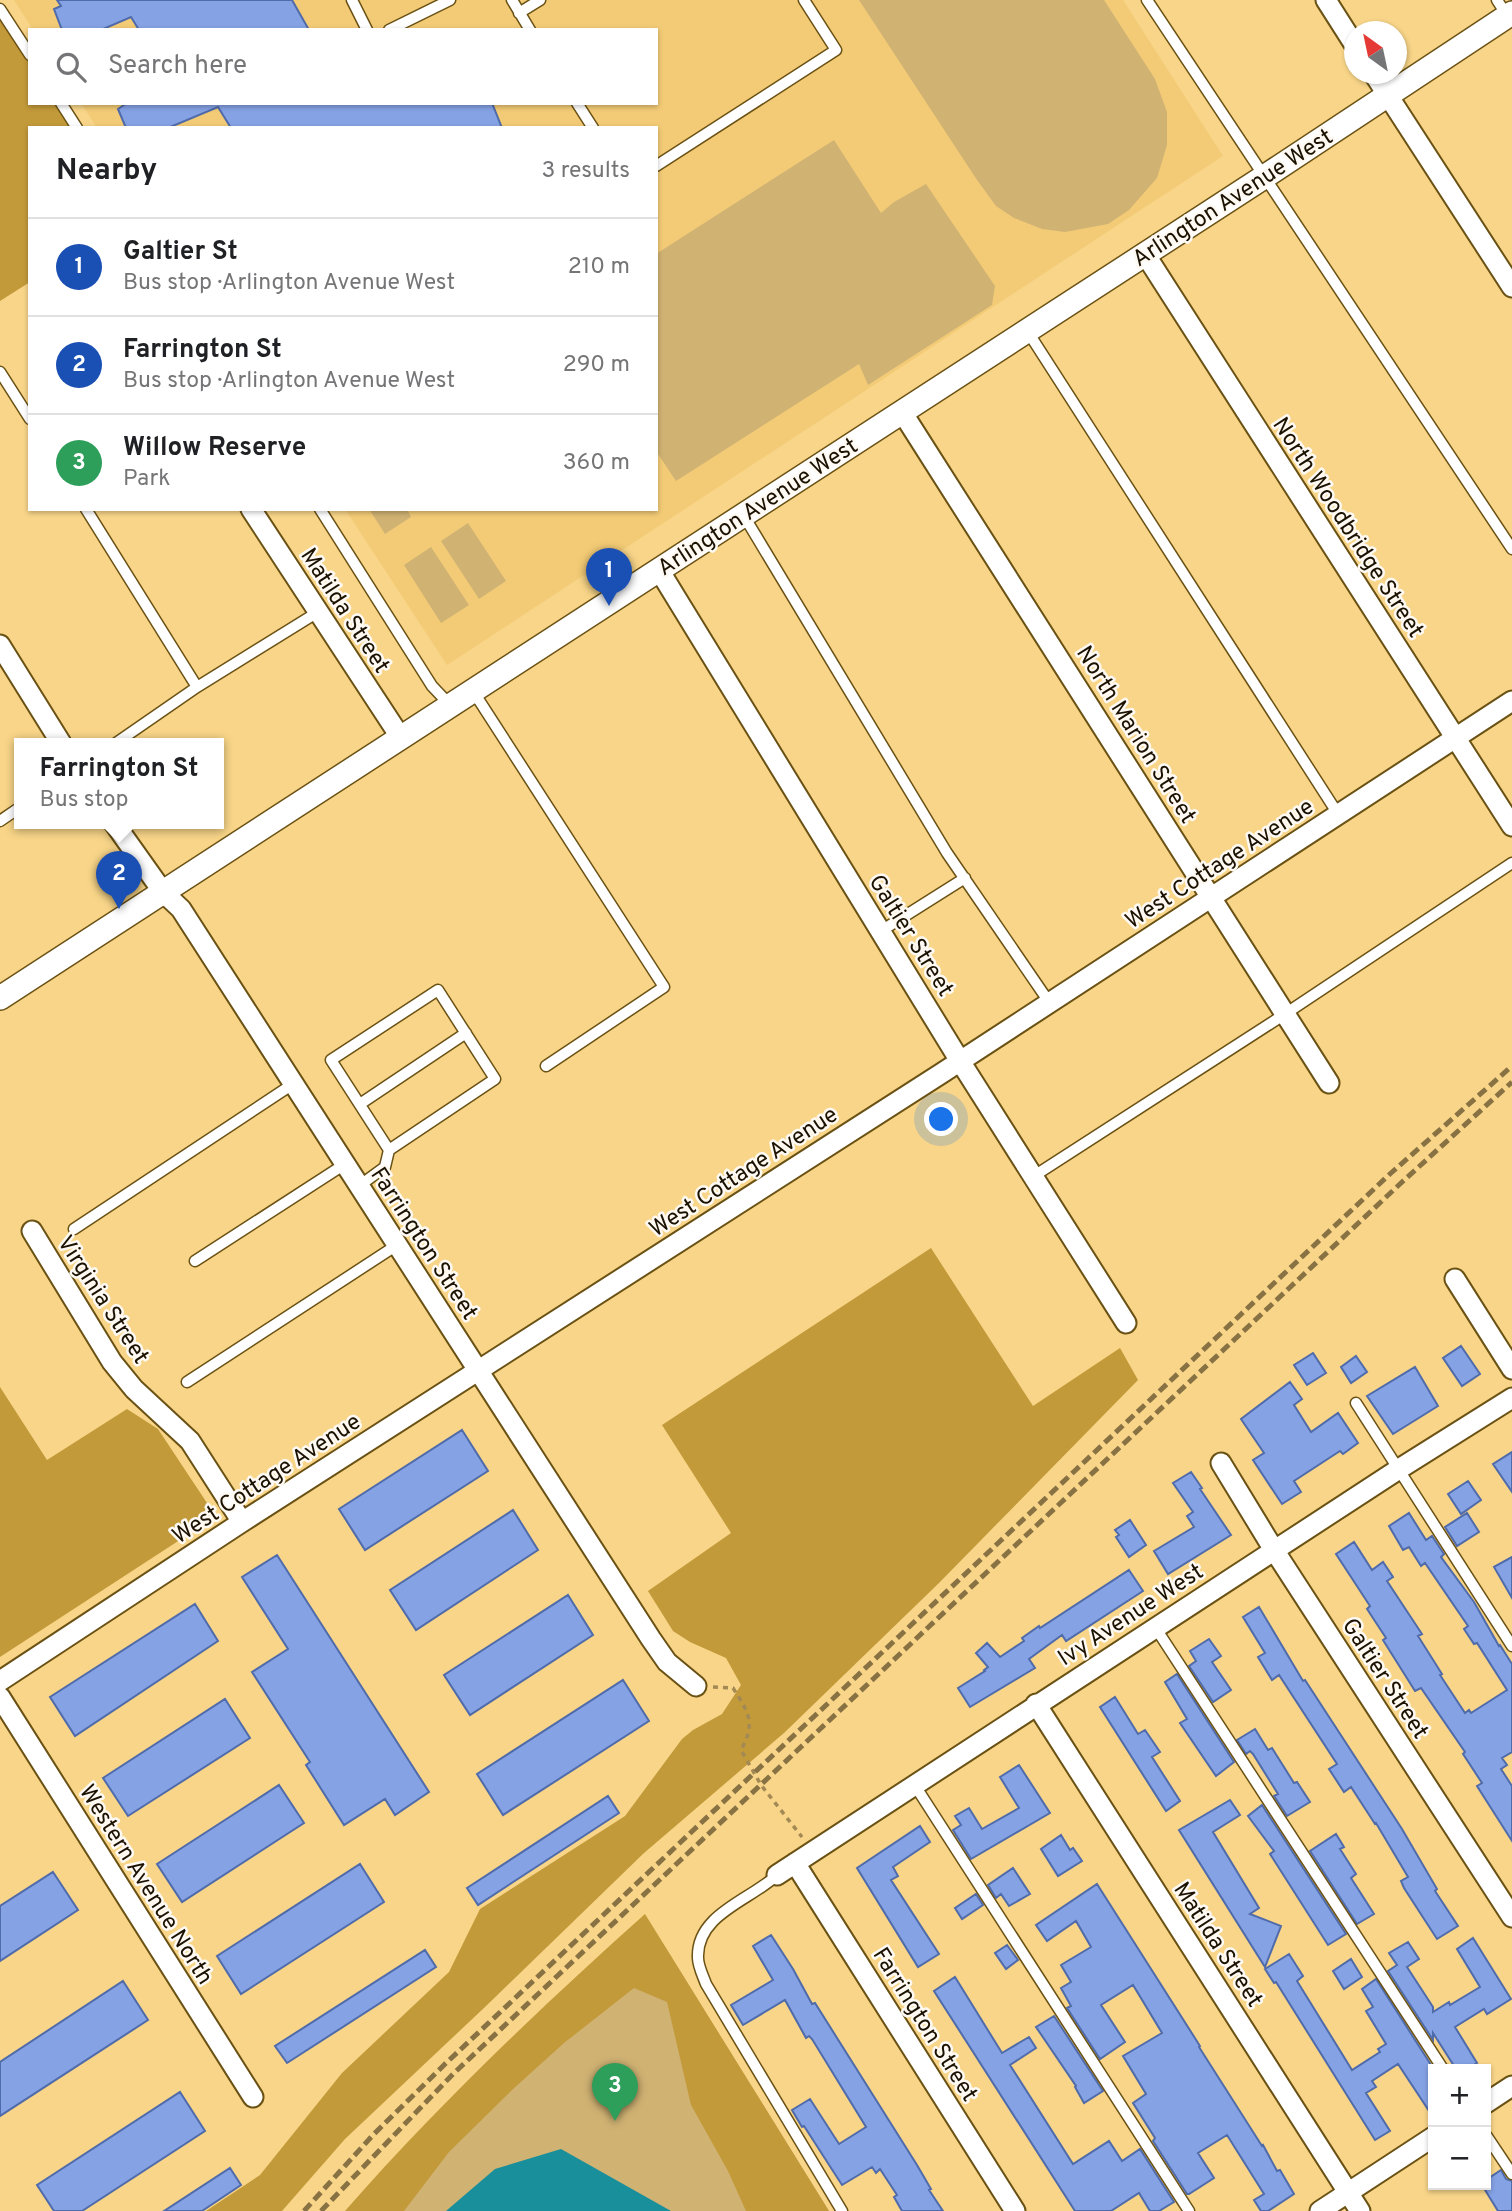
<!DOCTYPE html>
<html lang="en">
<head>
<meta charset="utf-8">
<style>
  body { margin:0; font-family:Overpass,sans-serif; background:#f2f2f2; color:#202124 }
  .controls { position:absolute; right:21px; bottom:21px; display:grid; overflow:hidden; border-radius:0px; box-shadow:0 2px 5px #0004 }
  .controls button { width:63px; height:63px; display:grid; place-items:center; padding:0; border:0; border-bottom:2px solid #e0e0e0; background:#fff; color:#202124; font:35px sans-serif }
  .compass { position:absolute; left:1344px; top:21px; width:63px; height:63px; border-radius:50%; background:#fff; box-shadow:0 2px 5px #0004; rotate:327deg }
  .you { position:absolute; left:942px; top:1120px; width:24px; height:24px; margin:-18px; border:5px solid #fff; border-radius:50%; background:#1a73e8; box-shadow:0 0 0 10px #1a73e833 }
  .badge { display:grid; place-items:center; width:46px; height:46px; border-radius:50%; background:#4773e5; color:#fff; font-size:23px; font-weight:700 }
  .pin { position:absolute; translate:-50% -58px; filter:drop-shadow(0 2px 4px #0008) }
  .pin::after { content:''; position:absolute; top:37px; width:24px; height:21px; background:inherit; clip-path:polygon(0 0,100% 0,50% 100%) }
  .popup { position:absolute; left:14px; top:738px; width:210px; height:91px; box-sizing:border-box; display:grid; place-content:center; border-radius:0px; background:#fff; filter:drop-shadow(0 2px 5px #0005); font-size:23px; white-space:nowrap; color:#757577 }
  .popup b { font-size:26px; color:#202124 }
  .popup::after { content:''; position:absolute; left:50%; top:100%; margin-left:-14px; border:14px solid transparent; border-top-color:#fff }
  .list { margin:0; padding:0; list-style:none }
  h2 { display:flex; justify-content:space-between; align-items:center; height:91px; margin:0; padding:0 28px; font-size:30px }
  h2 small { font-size:23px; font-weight:400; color:#757577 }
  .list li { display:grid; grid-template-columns:46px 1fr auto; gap:21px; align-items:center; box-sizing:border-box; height:98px; padding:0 28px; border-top:2px solid #e0e0e0 }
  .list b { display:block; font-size:26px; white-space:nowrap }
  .list p { margin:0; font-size:23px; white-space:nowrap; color:#757577 }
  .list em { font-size:23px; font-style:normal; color:#757577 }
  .icon { flex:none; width:38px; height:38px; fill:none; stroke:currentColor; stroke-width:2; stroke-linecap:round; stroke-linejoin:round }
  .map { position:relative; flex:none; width:1512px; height:2211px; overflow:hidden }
  .search { position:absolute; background:#fff; box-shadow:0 2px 5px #0004; left:28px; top:28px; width:630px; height:77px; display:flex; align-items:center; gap:18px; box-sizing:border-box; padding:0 24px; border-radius:0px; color:#757577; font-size:26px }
  .panel { position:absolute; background:#fff; box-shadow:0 2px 5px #0004; left:28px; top:126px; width:630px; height:385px; border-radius:0px }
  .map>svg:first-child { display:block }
  .built { fill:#f3cb76 }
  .green { fill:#d0b273 }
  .forest { fill:#c39a3a }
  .water { fill:#188f9b }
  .building { fill:#85a2e5; stroke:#506ba9; stroke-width:2 }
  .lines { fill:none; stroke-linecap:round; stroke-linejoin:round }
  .service-casing { stroke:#6a5114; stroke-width:13 }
  .minor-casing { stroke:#6a5114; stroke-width:23 }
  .tertiary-casing { stroke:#6a5114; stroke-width:26 }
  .path { stroke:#a38954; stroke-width:3.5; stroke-dasharray:5 5; stroke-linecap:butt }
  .service { stroke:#fff; stroke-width:10 }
  .minor { stroke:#fff; stroke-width:19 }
  .tertiary { stroke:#fff; stroke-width:23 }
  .rail { stroke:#887243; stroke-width:5; stroke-dasharray:10 5; stroke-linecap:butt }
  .labels { text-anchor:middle; stroke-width:5; stroke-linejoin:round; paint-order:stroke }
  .street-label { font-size:23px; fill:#1b1100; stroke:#fefaf3 }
</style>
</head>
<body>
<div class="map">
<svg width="1512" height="2211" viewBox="0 0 1512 2211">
  <rect width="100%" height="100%" fill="#f8d588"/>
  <path class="built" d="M14 0H1123L1223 156 447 665 345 509H656V128H97L81 103H656V30H33Z"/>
  <path class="green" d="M859 0H1104L1155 79 1167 112V145L1157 178 1129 210 1108 224 1065 232 1042 229 1014 218 996 206 977 180Z
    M834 140 881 213 894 202 926 184 995 286 992 305 868 385 859 364 676 481 656 451V254Z
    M369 509H407L411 517 385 534Z
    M468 523 506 581 479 599 441 541Z
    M431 547 469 605 441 623 404 565Z
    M657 1934 829 2211H374Z"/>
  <path class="forest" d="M0 9 30 55V103H61L77 128H30V282L0 301Z
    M931 1248 1033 1406 1120 1348 1138 1380 939 1583 784 1733 644 1853 485 2007 345 2139 282 2211H206L260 2175 342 2073 449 1972 480 1909 625 1816 682 1739 693 1730 722 1714 741 1685 726 1658 690 1642 673 1631 648 1591 731 1533 662 1425Z
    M0 1387 47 1460 127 1409 158 1429 207 1503 212 1519 0 1657Z
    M645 1914 829 2211H746L728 2171 691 2105 667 2002 634 1988 564 2043 512 2090 449 2152 404 2211H345C438 2105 540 2008 645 1914Z"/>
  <path class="water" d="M561 2149 671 2211H446L495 2169Z"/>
  <path class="building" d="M57 0H292L309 30H139L131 17 101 30H62L54 9 61 6Z
    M127 103H492L502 128H231L218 107 168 128H126L118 109Z
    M1461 1346 1480 1374 1462 1386 1443 1358Z
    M1313 1353 1326 1373 1307 1385 1294 1365Z
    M1356 1356 1367 1372 1351 1383 1341 1367Z
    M1415 1367 1438 1406 1393 1434 1367 1396Z
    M1290 1382 1302 1399 1294 1405 1311 1432 1338 1413 1358 1443 1343 1454 1340 1451 1294 1481 1301 1492 1282 1504 1253 1460 1264 1453 1241 1419Z
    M462 1430 488 1471 365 1550 339 1509Z
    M1512 1452V1492L1493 1464Z
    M1191 1472 1202 1488 1200 1489 1231 1535 1168 1574 1154 1551 1194 1527 1187 1516 1193 1512 1173 1483Z
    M1468 1481 1481 1500 1461 1514 1448 1494Z
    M513 1510 538 1550 416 1630 390 1590Z
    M1409 1513 1426 1540 1432 1536 1444 1554 1441 1557 1474 1602 1499 1646 1500 1645 1512 1664V1752L1502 1758 1507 1765 1501 1769 1512 1786V1841L1477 1786 1482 1783 1463 1754 1465 1752 1421 1688 1415 1691 1383 1640 1386 1638 1367 1609 1370 1606 1336 1554 1354 1542 1372 1570 1383 1562 1393 1577 1387 1581 1422 1634 1418 1636 1442 1674 1440 1675 1465 1713 1469 1710 1471 1713 1507 1690 1477 1643 1474 1644 1464 1629 1468 1626 1425 1563 1421 1566 1409 1547 1403 1550 1389 1526Z
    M1467 1513 1479 1532 1457 1546 1445 1527Z
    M1130 1520 1146 1545 1129 1557 1116 1537 1119 1535 1115 1530Z
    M277 1555 429 1792 395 1815 385 1799 344 1825 306 1765 310 1762 252 1672 288 1649 242 1577Z
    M1512 1557V1598L1494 1567Z
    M1129 1570 1143 1591 1066 1641 1062 1635 1029 1659 1035 1668 970 1707 958 1688 985 1671 984 1670 988 1667 976 1653 987 1643 1000 1657 1024 1641 1022 1638 1039 1626 1040 1628Z
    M568 1595 593 1635 470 1715 444 1675Z
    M195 1604 218 1641 75 1736 50 1697Z
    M1259 1607 1303 1681 1305 1680 1402 1829 1437 1889 1435 1891 1458 1926 1437 1939 1404 1888 1401 1881 1408 1877 1376 1823 1375 1824 1351 1787 1344 1792 1329 1769 1337 1764 1279 1675 1272 1680 1258 1657 1265 1653 1243 1617Z
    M1209 1639 1221 1656 1212 1662 1231 1690 1213 1702 1189 1666 1196 1661 1190 1651Z
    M1177 1674 1234 1762 1216 1776 1180 1723 1187 1719 1165 1682Z
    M623 1680 649 1721 503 1815 477 1774Z
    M1115 1697 1138 1734 1145 1730 1160 1752 1152 1757 1180 1801 1166 1811 1100 1707Z
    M225 1699 250 1738 128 1816 103 1778Z
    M1255 1729 1268 1750 1272 1748 1294 1783 1297 1782 1310 1802 1287 1816 1274 1796 1278 1794 1253 1754 1250 1751 1246 1754 1237 1740Z
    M1019 1765 1050 1813 971 1859 953 1830 961 1825 955 1816 969 1808 982 1829 1019 1808 1000 1777Z
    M279 1785 304 1823 182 1902 157 1864Z
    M608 1796 619 1813 478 1905 467 1888Z
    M1230 1800 1240 1815 1213 1832 1259 1908 1250 1914 1281 1926 1265 1967 1179 1830Z
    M1262 1805 1346 1934 1328 1945 1270 1854 1274 1851 1248 1816Z
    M920 1826 930 1842 893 1867 898 1876 891 1880 939 1954 918 1967 857 1868Z
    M1336 1834 1344 1847 1340 1849 1356 1874 1351 1878 1374 1914 1357 1924 1310 1851Z
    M1061 1835 1070 1850 1073 1848 1082 1861 1058 1876 1041 1849Z
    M360 1864 384 1902 241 1994 217 1956Z
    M1013 1868 1030 1894 1009 1906 1001 1894 996 1898 988 1885Z
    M53 1872 78 1910 0 1961V1906Z
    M1097 1884 1200 2046 1199 2047 1262 2146 1263 2145 1277 2171 1280 2170 1294 2194 1268 2211H1261L1254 2200 1264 2194 1227 2135 1198 2153 1214 2178 1189 2194H1187L1153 2141 1155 2138 1133 2103 1146 2094 1123 2056 1162 2033 1133 1985 1101 2005 1125 2042 1100 2059 1067 2008 1071 2006 1061 1988 1071 1982 1061 1965 1091 1947 1076 1921 1047 1941 1036 1925Z
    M976 1894 983 1905 962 1919 955 1908Z
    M771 1935 793 1969 812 2004 815 2003 917 2165 931 2189 929 2190 943 2211H902L894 2197 897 2195 880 2169 876 2173 872 2167 842 2185 804 2126 802 2127 792 2110 810 2099 839 2144 866 2127 812 2039 809 2036 806 2038 785 2000 743 2025 731 2005 773 1980 753 1946Z
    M1473 1938 1511 1999 1487 2014 1484 2009 1455 2027 1477 2063 1467 2069H1456L1433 2033V2040L1388 1971 1397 1965 1389 1953 1408 1942 1419 1959 1407 1967 1433 2007V2012L1449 2002 1450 2005 1480 1987 1457 1949Z
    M1007 1945 1018 1960 1006 1969 995 1953Z
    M425 1950 436 1967 287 2063 275 2046Z
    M1289 1954 1303 1976 1297 1981 1352 2070 1380 2052 1378 2049 1386 2044 1366 2011 1373 2007 1362 1989 1376 1979 1433 2068V2117L1398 2064 1372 2081 1376 2087 1366 2093 1390 2131 1375 2140 1276 1982 1274 1983 1265 1969Z
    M1351 1959 1362 1977 1344 1989 1333 1971Z
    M955 1977 1002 2053 1029 2037 1036 2048 1010 2065 1073 2164 1109 2141 1122 2161 1140 2149 1174 2202 1159 2211H1150L1139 2193 1111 2211H1075L934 1991Z
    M123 1981 148 2020 0 2116V2062Z
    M1054 2016 1103 2091 1084 2103 1075 2087 1076 2086 1036 2027Z
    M180 2092 205 2131 82 2211H54L37 2185Z
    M230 2168 241 2185 202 2211H164Z
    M1501 2170 1506 2179 1512 2181V2211H1498L1482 2185H1486V2180Z"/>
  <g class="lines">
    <defs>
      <path id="service" d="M352 0 367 30
        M512 0 530 30
        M1147 0 1512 549
        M1497 0 1508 17
        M0 9 30 55
        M519 13 540 0
        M389 30 450 0
        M61 103 77 128
        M577 103 593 128
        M656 166 836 50 804 0
        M1028 332 1338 814
        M0 372 30 419
        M86 509 197 687
        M320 509 432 686 450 705
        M744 516 947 853 1049 1002
        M473 691 664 987 546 1066
        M116 743 197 687 318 612
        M0 821 19 808
        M881 931 965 878
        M360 1104 466 1033
        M1034 1176 1285 1014 1512 863
        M359 1186 385 1167 389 1150 495 1079 438 990 331 1060 389 1150
        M74 1229 293 1084
        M195 1261 345 1164
        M187 1382 397 1245
        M1356 1403 1512 1646
        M1155 1627 1443 2069
        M914 1784 1189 2211
        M777 1875C751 1900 696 1914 698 1958 698 1966 703 1976 706 1984L842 2211
        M1486 2135 1512 2174"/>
      <path id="minor" d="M1326 0 1354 44
        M1374 74 1512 287
        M1145 254 1512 826
        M902 412 1329 1083
        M251 509 401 738
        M659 570 960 1061 1126 1323
        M0 645 61 743
        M114 823 163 892 181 909 651 1639 667 1662 696 1686
        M32 1231 112 1362 134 1389 190 1441 242 1522
        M1455 1279 1512 1369
        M1221 1463 1274 1550 1512 1917
        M0 1681 242 1522 942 1073 1512 701
        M0 1697 253 2097
        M1036 1704 1360 2211
        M795 1863 1015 2211
        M777 1875 1399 1469 1512 1398
        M1486 2103 1512 2086
        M1320 2211 1433 2137"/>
      <path id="tertiary" d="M0 998 1264 177 1512 13"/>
    </defs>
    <use href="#service" class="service-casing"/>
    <use href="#minor" class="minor-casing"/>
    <use href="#tertiary" class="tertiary-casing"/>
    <path class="path" d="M713 1687 733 1688C749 1713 756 1723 741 1750L761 1785 802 1837"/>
    <use href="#service" class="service"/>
    <use href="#minor" class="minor"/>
    <use href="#tertiary" class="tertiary"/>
    <path class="rail" d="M304 2211 373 2135 444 2065 1391 1173 1512 1066
      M321 2211 453 2074 1401 1183 1512 1082"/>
  </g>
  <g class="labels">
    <g class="street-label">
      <text transform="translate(1232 197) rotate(-33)" y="8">Arlington Avenue West</text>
      <text transform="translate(757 506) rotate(-33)" y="8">Arlington Avenue West</text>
      <text transform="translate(1349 527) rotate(57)" y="8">North Woodbridge Street</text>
      <text transform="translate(346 610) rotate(57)" y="8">Matilda Street</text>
      <text transform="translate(1137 734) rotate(58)" y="8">North Marion Street</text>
      <text transform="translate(1219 863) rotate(-33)" y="8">West Cottage Avenue</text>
      <text transform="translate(912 935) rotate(58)" y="8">Galtier Street</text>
      <text transform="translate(743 1171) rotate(-33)" y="8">West Cottage Avenue</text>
      <text transform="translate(425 1243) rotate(57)" y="8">Farrington Street</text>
      <text transform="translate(104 1299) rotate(57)" y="8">Virginia Street</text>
      <text transform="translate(266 1478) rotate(-33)" y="8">West Cottage Avenue</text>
      <text transform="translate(1130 1614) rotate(-33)" y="8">Ivy Avenue West</text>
      <text transform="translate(1386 1678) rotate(57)" y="8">Galtier Street</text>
      <text transform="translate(147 1884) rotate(58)" y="8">Western Avenue North</text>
      <text transform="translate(1219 1944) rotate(57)" y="8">Matilda Street</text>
      <text transform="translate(926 2024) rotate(58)" y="8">Farrington Street</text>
    </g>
  </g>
</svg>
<div class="controls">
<button>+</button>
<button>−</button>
</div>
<svg class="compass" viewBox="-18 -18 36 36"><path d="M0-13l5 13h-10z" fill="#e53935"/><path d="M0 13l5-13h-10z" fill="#757577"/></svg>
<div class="you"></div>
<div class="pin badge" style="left:609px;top:606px;background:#1a4fb4">1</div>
<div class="pin badge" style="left:119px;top:909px;background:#1a4fb4">2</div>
<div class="popup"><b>Farrington St</b>Bus stop</div>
<div class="pin badge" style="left:615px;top:2121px;background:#2e9e5b">3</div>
<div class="search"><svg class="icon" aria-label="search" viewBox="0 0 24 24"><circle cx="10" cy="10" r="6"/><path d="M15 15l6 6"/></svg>Search here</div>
<section class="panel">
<h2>Nearby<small>3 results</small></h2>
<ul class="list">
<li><span class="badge" style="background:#1a4fb4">1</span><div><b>Galtier St</b><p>Bus stop · Arlington Avenue West</p></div><em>210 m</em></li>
<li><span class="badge" style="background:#1a4fb4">2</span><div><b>Farrington St</b><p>Bus stop · Arlington Avenue West</p></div><em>290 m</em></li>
<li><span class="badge" style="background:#2e9e5b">3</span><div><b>Willow Reserve</b><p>Park</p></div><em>360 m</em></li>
</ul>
</section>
</div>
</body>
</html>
